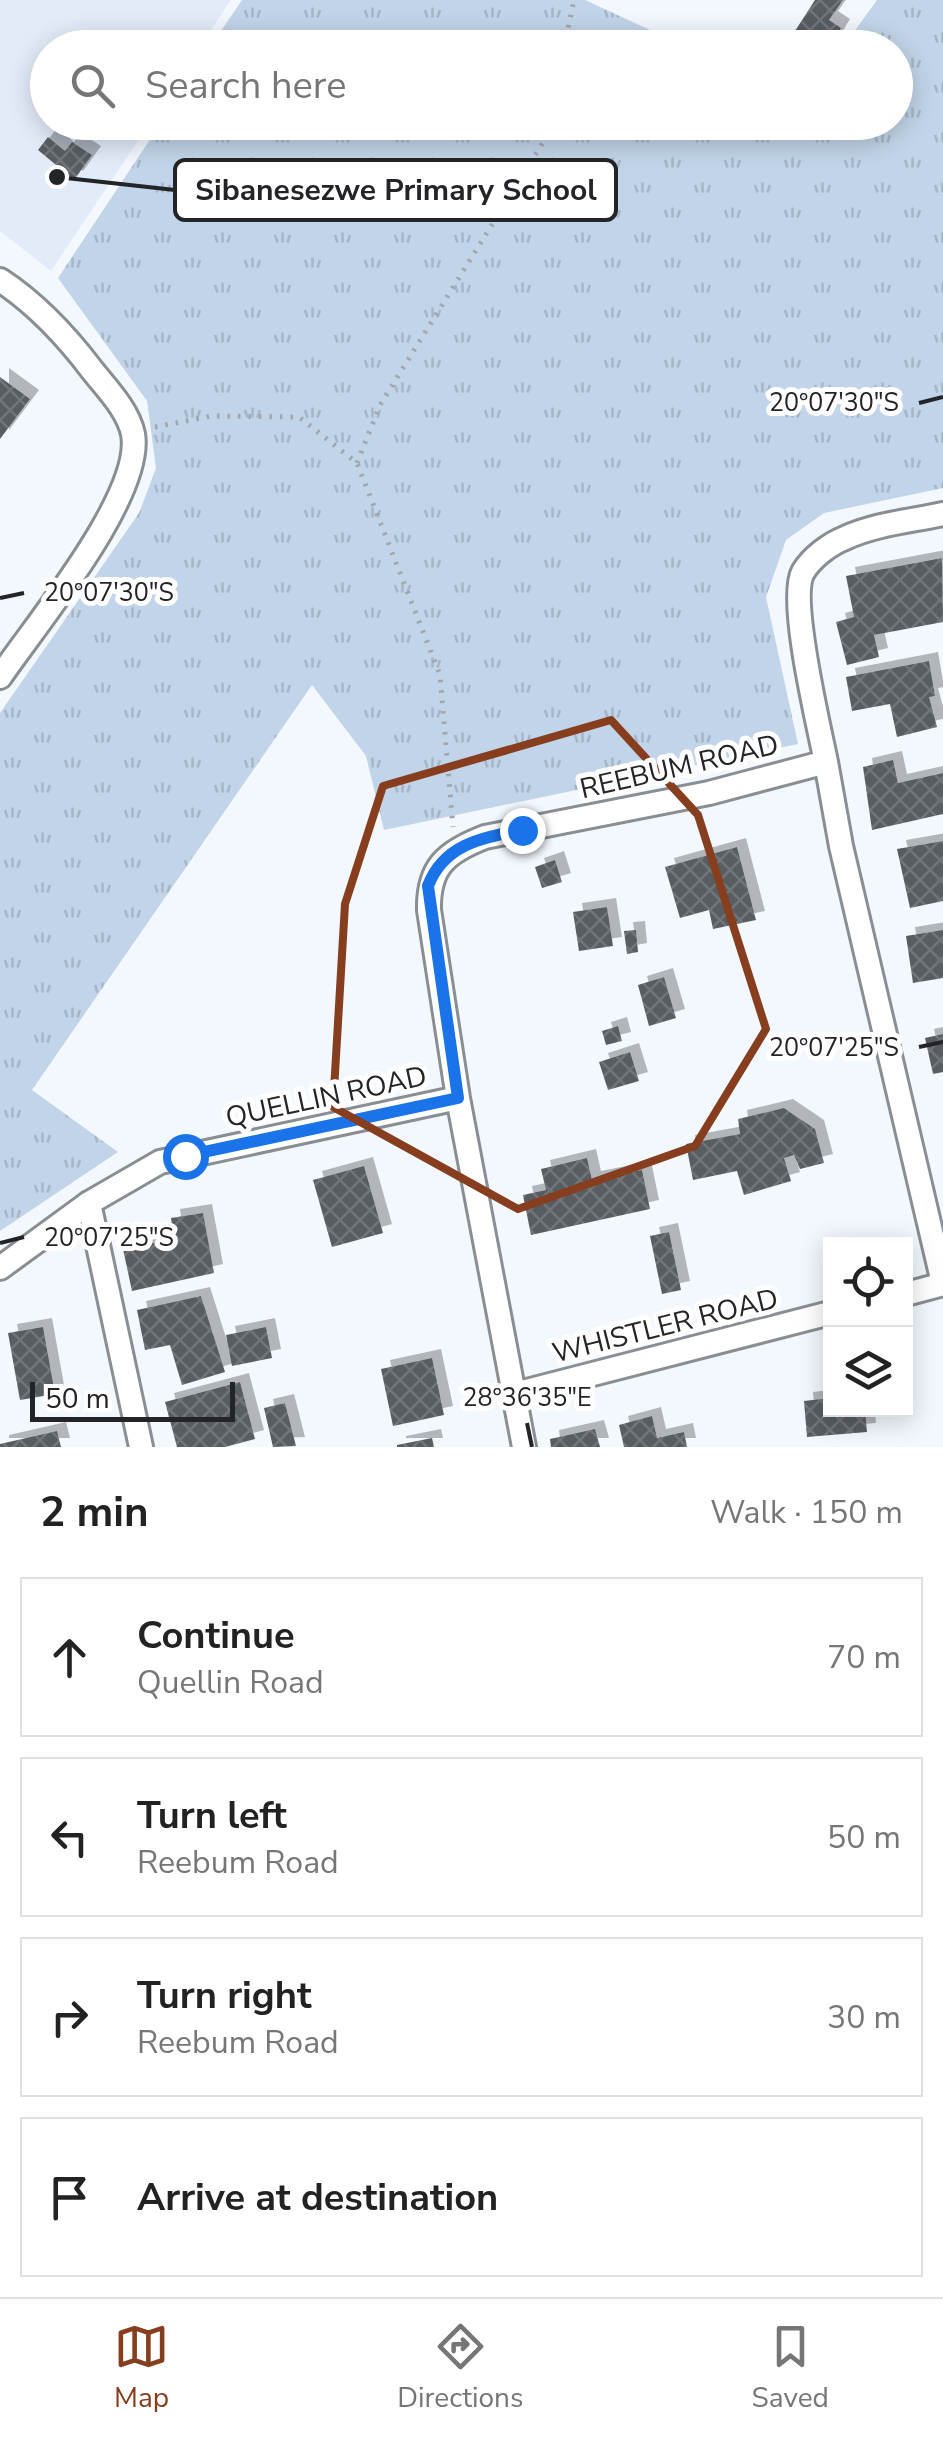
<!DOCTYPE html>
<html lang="en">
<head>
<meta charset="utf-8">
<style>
  body { margin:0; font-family:"Nunito Sans",sans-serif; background:#f6f6f6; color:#222 }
  .controls { position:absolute; right:30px; bottom:30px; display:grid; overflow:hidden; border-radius:0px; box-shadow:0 5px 25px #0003 }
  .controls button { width:90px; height:90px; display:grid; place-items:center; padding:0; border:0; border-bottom:2px solid #e0e0e0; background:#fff; color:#222; font:50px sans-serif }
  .scale { position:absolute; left:30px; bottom:25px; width:205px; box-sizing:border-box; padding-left:10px; border:5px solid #222427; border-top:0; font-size:28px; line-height:35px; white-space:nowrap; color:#222427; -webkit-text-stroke:8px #fff; paint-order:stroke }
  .stop { position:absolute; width:30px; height:30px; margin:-22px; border:8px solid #1a73e8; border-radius:50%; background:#fff }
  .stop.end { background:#1a73e8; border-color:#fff; box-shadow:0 2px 10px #0008 }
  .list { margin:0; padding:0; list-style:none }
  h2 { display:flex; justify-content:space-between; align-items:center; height:130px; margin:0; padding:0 40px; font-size:42px }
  h2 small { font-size:32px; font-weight:400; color:#767676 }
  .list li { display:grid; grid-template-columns:65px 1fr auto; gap:30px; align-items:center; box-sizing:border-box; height:160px; margin:0 20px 20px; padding:0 20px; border:2px solid #e0e0e0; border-radius:0px }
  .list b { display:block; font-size:38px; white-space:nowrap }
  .list p { margin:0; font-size:32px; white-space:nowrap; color:#767676 }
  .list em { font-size:32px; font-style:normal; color:#767676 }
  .icon { flex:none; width:55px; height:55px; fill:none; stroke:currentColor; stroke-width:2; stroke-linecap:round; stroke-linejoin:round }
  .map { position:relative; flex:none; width:943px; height:1447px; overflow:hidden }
  .search { position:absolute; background:#fff; box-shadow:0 5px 25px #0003; left:30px; right:30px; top:30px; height:110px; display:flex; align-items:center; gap:25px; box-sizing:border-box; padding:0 35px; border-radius:55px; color:#767676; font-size:38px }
  .sheet { height:850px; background:#fff }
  nav { display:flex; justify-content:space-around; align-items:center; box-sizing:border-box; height:140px; border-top:2px solid #e0e0e0; background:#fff; font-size:28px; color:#767676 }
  nav a { display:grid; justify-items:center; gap:5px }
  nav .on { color:#863e1e }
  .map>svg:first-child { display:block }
  .built { fill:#e2ecf9 }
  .grass { fill:url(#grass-tufts) }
  .building { fill:url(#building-cross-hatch); filter:url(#shadow) }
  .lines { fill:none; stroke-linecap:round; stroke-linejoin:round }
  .minor-casing { stroke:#898e94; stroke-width:28 }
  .path { stroke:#a2a6ab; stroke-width:5; stroke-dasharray:2.5 8; stroke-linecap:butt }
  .minor { stroke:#fff; stroke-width:22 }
  .route { stroke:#1a73e8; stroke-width:12 }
  .marked { fill:none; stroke:#863e1e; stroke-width:8; stroke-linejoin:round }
  .ticks { fill:none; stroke:#222427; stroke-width:4 }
  .labels { text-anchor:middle; stroke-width:10; stroke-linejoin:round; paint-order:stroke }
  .street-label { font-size:28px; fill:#222427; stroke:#fff }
  .ticks-label { font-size:25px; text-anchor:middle; fill:#222427; stroke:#fff; stroke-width:10; stroke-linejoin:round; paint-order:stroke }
  .leader { fill:none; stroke:#222427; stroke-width:4 }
  .callout-dot { fill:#222427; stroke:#fff; stroke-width:4 }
  .callout { fill:#fff; stroke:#222427; stroke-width:4 }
  .callout-label { font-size:30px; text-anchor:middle; font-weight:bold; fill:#222427 }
</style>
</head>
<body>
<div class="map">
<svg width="943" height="1447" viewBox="0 0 943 1447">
  <defs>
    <pattern id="grass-tufts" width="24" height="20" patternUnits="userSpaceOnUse" patternTransform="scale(2.5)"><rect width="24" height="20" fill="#c2d4e9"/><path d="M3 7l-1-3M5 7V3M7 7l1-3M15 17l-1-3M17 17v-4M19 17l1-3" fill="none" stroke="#a6b6c8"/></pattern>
    <pattern id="building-cross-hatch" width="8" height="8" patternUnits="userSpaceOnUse" patternTransform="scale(2.5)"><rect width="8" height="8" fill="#585d62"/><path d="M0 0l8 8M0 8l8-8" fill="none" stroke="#717579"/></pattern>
    <filter id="shadow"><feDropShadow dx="9" dy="-9" stdDeviation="0" flood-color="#0004"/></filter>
  </defs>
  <rect width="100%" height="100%" fill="#f3f8ff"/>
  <path class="built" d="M0 0H231L199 47 48 48V122L150 123 51 271 0 231Z"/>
  <path class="grass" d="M242 0H585L687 47H210Z
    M877 0H943V488L824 513 786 540 766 597 798 744 384 830 366 756 312 685 32 1090 118 1152 0 1231V713L139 513 156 468 147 401 58 278 161 123 896 122V48L843 47Z"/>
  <path class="building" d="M815 0H843L829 20 841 28 829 48H784Z
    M48 137 65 151 72 142 92 155 74 180 38 150Z
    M0 377 30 399 0 439Z
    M942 558 943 622 874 635 879 657 847 665 836 622 854 617 846 576Z
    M929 661 935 696 929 697 937 727 897 737 890 704 852 711 846 677Z
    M893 760 898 783 943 773V814L872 830 863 767Z
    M943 841V901L910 908 897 849Z
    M737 847 756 920 713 929 709 910 680 918 665 867Z
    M555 860 562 882 542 888 535 867Z
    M607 907 613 946 579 951 573 912Z
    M636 930 638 952 627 954 624 931Z
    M943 930V978L913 983 906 936Z
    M664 977 676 1018 649 1026 638 985Z
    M618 1026 622 1041 606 1045 602 1031Z
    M943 1034V1072L933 1074 925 1038Z
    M630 1052 639 1081 608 1090 599 1062Z
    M784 1108 815 1129 824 1163 800 1169 794 1155 784 1158 791 1181 744 1195 737 1171 693 1180 686 1144 740 1134 738 1119Z
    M587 1158 592 1180 642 1170 650 1209 531 1235 523 1195 546 1190 541 1169Z
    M364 1166 383 1233 332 1247 313 1180Z
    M203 1213 214 1273 132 1291 123 1249 174 1239 171 1218Z
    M669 1232 681 1290 662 1294 650 1236Z
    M201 1296 225 1372 182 1385 170 1345 145 1350 137 1310Z
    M43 1327 55 1394 20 1400 8 1333Z
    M266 1327 272 1358 232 1366 226 1335Z
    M432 1358 444 1415 393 1426 381 1369Z
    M240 1382 255 1439 225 1447H177L165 1402Z
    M830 1398V1410H865L867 1432 807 1437 804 1401Z
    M285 1403 296 1446 273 1447 264 1408Z
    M652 1416 657 1438 684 1432 687 1447H624L619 1425Z
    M595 1429 600 1447H551L550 1439Z
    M57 1431 61 1447H0V1444Z
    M432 1438 434 1447H397V1445Z"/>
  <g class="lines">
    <defs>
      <path id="minor" d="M0 280C35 303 67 337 92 370 107 389 128 410 133 434 144 495 36 624 0 677
        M826 762 841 846 943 1283
        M89 1203 141 1447
        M0 1268 89 1203 160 1162 458 1098
        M906 1294 943 1284
        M515 1394 830 1313
        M524 1447 458 1098 429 910C428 867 446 852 485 837L709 793 826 762C819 727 788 599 803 572 812 557 830 544 845 538 875 524 911 521 943 514"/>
    </defs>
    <use href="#minor" class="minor-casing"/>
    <path class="path" d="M564 48 574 0
      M155 427 211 416 299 417 357 463 440 675 453 827
      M357 463 380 405 547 136 550 122"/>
    <use href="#minor" class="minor"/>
  </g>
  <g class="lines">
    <path class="route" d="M185 1156 458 1098 428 886C444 844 482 838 522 830"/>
  </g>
  <path class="marked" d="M611 720 698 815 766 1029 695 1146 518 1209 333 1107 345 904 383 786Z"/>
  <path class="ticks" d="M919 403 943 397M0 598 24 593M919 1047 943 1042M0 1243 24 1237M527 1423 532 1447"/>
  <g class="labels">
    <g class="street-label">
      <text transform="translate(679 766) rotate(-13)" y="10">REEBUM ROAD</text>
      <text transform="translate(326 1096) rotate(-12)" y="10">QUELLIN ROAD</text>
      <text transform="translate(665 1325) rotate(-14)" y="10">WHISTLER ROAD</text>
    </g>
  </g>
  <g class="ticks-label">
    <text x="834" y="411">20°07'30"S</text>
    <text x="109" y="601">20°07'30"S</text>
    <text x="834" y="1056">20°07'25"S</text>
    <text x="109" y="1246">20°07'25"S</text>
    <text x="527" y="1406">28°36'35"E</text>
  </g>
  <path class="leader" d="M57 177L175 190"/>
  <circle class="callout-dot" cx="57" cy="177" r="10"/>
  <rect class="callout" x="175" y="160" width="441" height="60" rx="10"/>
  <g class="callout-label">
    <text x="396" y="200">Sibanesezwe Primary School</text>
  </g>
</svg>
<div class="controls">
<button><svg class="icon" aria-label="locate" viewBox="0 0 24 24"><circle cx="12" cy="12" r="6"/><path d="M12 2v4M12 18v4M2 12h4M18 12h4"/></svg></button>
<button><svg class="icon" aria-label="layers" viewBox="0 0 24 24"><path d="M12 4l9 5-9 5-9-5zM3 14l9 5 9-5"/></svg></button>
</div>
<div class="scale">50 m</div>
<div class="stop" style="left:185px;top:1156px"></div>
<div class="stop end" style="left:522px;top:830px"></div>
<div class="search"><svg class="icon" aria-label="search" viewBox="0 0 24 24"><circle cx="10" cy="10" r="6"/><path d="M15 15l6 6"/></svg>Search here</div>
</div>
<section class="sheet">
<h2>2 min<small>Walk · 150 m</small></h2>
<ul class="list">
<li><svg class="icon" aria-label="ahead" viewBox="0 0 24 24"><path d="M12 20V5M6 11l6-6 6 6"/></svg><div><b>Continue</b><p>Quellin Road</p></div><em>70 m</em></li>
<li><svg class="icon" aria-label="left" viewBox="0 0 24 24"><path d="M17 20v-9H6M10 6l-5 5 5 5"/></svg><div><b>Turn left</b><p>Reebum Road</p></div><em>50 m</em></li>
<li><svg class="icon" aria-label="right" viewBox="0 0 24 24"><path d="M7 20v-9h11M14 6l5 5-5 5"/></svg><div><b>Turn right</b><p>Reebum Road</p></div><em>30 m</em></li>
<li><svg class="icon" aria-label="arrive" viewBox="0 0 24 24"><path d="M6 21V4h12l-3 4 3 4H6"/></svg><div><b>Arrive at destination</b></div></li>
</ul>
</section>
<nav>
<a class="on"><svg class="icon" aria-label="map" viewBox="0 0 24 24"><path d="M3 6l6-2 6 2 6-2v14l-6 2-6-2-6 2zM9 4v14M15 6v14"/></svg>Map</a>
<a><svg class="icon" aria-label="directions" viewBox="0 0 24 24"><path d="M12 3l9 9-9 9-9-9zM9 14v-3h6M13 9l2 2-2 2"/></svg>Directions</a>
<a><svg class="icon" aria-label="saved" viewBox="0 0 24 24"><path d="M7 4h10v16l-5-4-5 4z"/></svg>Saved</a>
</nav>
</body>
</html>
